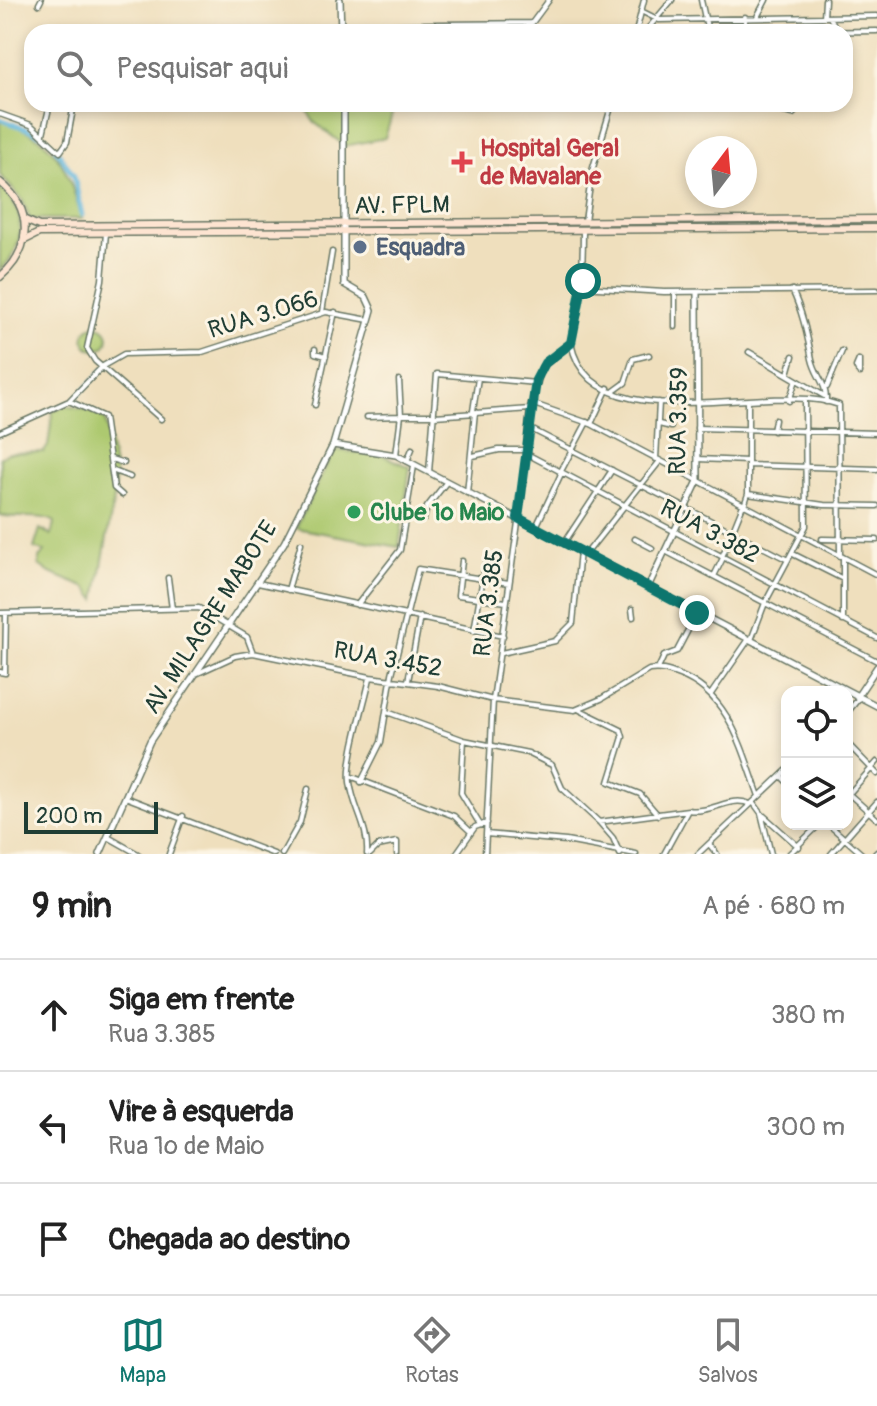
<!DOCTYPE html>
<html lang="pt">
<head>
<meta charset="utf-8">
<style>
  body { margin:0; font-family:Pangolin,sans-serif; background:#f6f6f6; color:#222 }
  .controls { position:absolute; right:24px; bottom:24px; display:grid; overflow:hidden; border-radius:16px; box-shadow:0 4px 12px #0003 }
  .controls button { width:72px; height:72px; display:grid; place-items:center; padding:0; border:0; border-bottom:2px solid #e0e0e0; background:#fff; color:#222; font:40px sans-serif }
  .compass { position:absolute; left:685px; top:136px; width:72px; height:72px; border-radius:50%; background:#fff; box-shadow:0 4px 12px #0003; rotate:16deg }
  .scale { position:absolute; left:24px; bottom:20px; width:134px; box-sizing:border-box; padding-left:8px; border:4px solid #1f3d34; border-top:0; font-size:22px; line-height:28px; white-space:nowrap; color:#1f3d34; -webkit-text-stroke:6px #fcf5e5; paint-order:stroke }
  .stop { position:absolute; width:24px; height:24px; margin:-18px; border:6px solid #0f766e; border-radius:50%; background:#fff }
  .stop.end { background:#0f766e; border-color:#fff; box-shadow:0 2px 8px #0008 }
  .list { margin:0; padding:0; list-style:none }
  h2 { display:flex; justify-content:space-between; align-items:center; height:104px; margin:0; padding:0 32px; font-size:34px }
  h2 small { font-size:26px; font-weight:400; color:#767676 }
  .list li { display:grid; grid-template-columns:52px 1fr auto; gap:24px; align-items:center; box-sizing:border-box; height:112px; padding:0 32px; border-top:2px solid #e0e0e0 }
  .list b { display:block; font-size:30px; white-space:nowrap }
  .list p { margin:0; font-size:26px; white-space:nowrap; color:#767676 }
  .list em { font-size:26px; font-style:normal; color:#767676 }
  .icon { flex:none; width:44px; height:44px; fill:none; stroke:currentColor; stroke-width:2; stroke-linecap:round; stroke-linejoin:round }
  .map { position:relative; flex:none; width:877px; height:854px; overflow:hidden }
  .search { position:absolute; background:#fff; box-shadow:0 4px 12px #0003; left:24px; right:24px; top:24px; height:88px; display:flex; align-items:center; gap:20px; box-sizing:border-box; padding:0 28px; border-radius:24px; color:#767676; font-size:30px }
  .sheet { height:440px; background:#fff }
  nav { display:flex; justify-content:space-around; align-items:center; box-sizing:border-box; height:112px; border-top:2px solid #e0e0e0; background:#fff; font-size:22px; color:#767676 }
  nav a { display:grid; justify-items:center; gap:4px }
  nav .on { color:#0f766e }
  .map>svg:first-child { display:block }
  .green { fill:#adc970; stroke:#668352; stroke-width:2 }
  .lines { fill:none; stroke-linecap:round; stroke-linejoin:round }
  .stream { stroke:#61b7de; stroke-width:2 }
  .canal { stroke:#61b7de; stroke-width:5 }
  .minor-casing { stroke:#687664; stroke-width:7 }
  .tertiary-casing { stroke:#687664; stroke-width:8 }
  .secondary-casing { stroke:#687664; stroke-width:9 }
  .minor { stroke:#fff; stroke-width:4 }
  .tertiary { stroke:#fff; stroke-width:5 }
  .secondary { stroke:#fde4d1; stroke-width:6 }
  .route { stroke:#0f766e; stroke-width:10 }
  .health-dot { fill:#e0444e; stroke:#fcf5e5; stroke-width:3 }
  .service-dot { fill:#5c6f8a; stroke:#fcf5e5; stroke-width:3 }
  .leisure-dot { fill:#2e9e5b; stroke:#fcf5e5; stroke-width:3 }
  .labels { text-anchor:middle; stroke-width:6; stroke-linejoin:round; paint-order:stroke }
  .health-label { font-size:24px; font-weight:bold; fill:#be3a42; stroke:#fcf5e5; text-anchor:start }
  .street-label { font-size:24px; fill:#1f3d34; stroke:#fcf5e5 }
  .service-label { font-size:24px; font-weight:bold; fill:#4e5e75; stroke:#fcf5e5; text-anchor:start }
  .leisure-label { font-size:24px; font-weight:bold; fill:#27864d; stroke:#fcf5e5; text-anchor:start }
</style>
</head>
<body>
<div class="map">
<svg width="877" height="854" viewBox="0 0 877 854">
  <rect width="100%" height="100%" fill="#fcf5e5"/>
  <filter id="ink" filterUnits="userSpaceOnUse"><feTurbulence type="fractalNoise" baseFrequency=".0125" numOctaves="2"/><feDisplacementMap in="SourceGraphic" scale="16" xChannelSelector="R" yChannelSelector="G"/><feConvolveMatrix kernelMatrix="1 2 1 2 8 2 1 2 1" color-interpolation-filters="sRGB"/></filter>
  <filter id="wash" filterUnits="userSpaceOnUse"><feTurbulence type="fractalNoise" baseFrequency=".006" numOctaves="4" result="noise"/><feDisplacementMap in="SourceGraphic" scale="32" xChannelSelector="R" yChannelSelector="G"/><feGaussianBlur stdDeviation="1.8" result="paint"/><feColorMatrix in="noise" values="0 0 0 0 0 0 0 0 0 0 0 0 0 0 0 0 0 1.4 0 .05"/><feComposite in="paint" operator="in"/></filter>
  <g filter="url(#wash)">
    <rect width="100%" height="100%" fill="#efdfbd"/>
    <path class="green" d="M303 104H395L385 138 345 146 314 122Z
      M0 121C57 136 67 167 82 219H30L22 199 0 175Z
      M0 188C28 210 25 248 0 270Z
      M84 338a12 12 0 1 1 24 0a12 12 0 1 1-24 0Z
      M67 406 92 411 105 419 115 472V492L96 600 87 588 50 573 39 565V558L45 552 34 548 40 529 51 535 55 522C40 513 18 520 0 515V458L8 453 44 452 48 446 53 410Z
      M334 450 382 455 410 467 399 547 296 528Z"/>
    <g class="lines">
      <path class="stream" d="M73 401 103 369
        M61 613H96"/>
      <path class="canal" d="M0 119 40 134
        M56 149 74 176 82 215"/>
    </g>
  </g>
  <g filter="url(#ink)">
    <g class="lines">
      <defs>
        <path id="minor" d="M701 0 708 32
          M39 4 41 0
          M641 11 659 20 877 16
          M745 17V32
          M757 17 766 0
          M824 17 825 0
          M830 17 837 31
          M341 25 532 23 549 0
          M636 32 644 0
          M645 32 672 0
          M794 32 877 31
          M845 76 849 73
          M749 104 793 114 803 104
          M0 114 31 125 60 152 67 142 74 104
          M43 134 50 104
          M585 221 592 171 612 104
          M106 233 102 280 87 348 95 361 161 419
          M582 287 664 292 877 290
          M792 290C803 313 807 335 812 359 816 377 827 383 826 402
          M675 292V327
          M322 312 332 252
          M571 343C591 446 772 379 839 405L840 556
          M315 349V353L326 356
          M749 352 826 397
          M859 360V373L856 367Z
          M788 374 793 356
          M827 387 842 351
          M614 391 625 383 633 359 649 355
          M69 401 104 417 114 488 122 495
          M789 401 796 380
          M531 403 591 424 877 575
          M315 405 335 312
          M473 411 478 378
          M401 415H434
          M435 416 530 409
          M367 417 400 416
          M591 424 608 388
          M659 424 671 427
          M529 428 788 560
          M697 428 877 433
          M773 431 775 420
          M0 432 69 401 103 366 124 354 202 352 326 312 369 320
          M527 454 877 638
          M396 455 401 415 399 380
          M473 456 499 450H526
          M111 459 124 463
          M656 459 659 402
          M698 459 748 461
          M407 461 412 449
          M748 465 877 469
          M114 471 130 477
          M429 472 437 374 536 383
          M560 473 587 422
          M467 493 475 412
          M748 494 824 505 877 506
          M744 506 748 494V401
          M424 519 427 507 445 484
          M536 527 561 474
          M635 539 652 548
          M822 539 877 540
          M564 543 612 470
          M667 552 877 661
          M586 554 660 461
          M793 554 843 579
          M722 557 743 505
          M843 557V621
          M462 561 458 595 506 602
          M714 576 723 558
          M168 578 172 609
          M258 583 503 636
          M288 590 301 543
          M357 605 400 550 414 466
          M632 609 633 617
          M0 613 199 608 247 637 253 653
          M474 631 485 565
          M751 640 765 603 806 526 805 401
          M501 653 555 641 573 623 580 551
          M658 669 664 656 677 651 697 613
          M0 672 5 673 6 613
          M198 673 235 656 253 653 370 677 438 686 493 700 575 710 601 699 649 670C660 668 669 671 679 675 730 694 742 750 759 796
          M408 681 420 617
          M711 694 749 639
          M580 710 621 730 623 737 609 782 640 794 658 815
          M387 712 464 740 528 753 552 765 562 788 599 822 613 838 620 854
          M847 713 859 698
          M464 740 461 793 479 823
          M847 743 877 774
          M350 776 454 816 471 832
          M781 776 787 782
          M361 782 381 742 392 674 418 569 509 583
          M849 794 877 819
          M847 796 877 762
          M125 797 274 854
          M753 802 761 813 771 854
          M688 810C711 814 731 795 750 804
          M763 815 799 847
          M599 822 688 810 664 854
          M828 824 862 854
          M486 834 566 841 636 854
          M108 837 138 854
          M709 844 717 854
          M169 854 183 816
          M282 854 300 822 308 789
          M367 854C369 827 353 808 350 782 347 759 365 703 370 678
          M370 854 378 846 397 842V854
          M456 854 475 827 487 823
          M485 854 493 700 522 494 530 409 542 367 571 343C581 308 583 267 583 231
          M698 854 787 770
          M789 854 820 824
          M831 854 877 802
          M875 854 877 852"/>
        <path id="tertiary" d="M340 0 341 32
          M333 445 396 455 877 706
          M648 587 698 481 697 293
          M857 697 877 667
          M100 854 150 741 284 543 333 445 372 310 366 297 344 284V104"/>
        <path id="secondary" d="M0 182C34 209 32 250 0 277
          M25 220 39 226 877 219
          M25 240 39 233 877 228"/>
      </defs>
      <use href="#minor" class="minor-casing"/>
      <use href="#tertiary" class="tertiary-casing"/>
      <use href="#secondary" class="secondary-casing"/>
      <use href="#minor" class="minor"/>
      <use href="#tertiary" class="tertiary"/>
      <use href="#secondary" class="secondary"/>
    </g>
  </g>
  <g class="lines" filter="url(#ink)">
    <path class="route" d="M583 281 571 343 545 363 536 380 518 518 697 613"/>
  </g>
  <path class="health-dot" d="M458 150h8v8h8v8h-8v8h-8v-8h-8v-8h8z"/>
  <circle class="service-dot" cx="360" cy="247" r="8"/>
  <circle class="leisure-dot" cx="354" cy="512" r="8"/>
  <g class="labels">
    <g class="health-label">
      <text x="480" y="156">Hospital Geral<tspan x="480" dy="28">de Mavalane</tspan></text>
    </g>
    <g class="street-label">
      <text transform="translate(402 205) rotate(-1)" y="8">AV. FPLM</text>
      <text transform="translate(263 314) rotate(-17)" y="8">RUA 3.066</text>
      <text transform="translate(678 421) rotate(-89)" y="8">RUA 3.359</text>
      <text transform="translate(710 531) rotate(28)" y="8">RUA 3.382</text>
      <text transform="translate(488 603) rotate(-83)" y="8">RUA 3.385</text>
      <text transform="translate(210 617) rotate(-57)" y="8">AV. MILAGRE MABOTE</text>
      <text transform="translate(388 659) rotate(10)" y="8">RUA 3.452</text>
    </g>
    <g class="service-label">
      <text x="376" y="255">Esquadra</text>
    </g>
    <g class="leisure-label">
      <text x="370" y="520">Clube 1º Maio</text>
    </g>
  </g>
</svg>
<div class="controls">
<button><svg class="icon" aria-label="locate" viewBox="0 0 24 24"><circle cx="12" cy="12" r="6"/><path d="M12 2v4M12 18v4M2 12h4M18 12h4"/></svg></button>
<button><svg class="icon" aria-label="layers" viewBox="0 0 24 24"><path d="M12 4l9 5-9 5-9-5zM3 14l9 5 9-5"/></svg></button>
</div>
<svg class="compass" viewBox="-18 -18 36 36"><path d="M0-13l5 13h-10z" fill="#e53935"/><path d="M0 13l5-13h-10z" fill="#767676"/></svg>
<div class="scale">200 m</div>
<div class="stop" style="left:583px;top:281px"></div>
<div class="stop end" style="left:697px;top:613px"></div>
<div class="search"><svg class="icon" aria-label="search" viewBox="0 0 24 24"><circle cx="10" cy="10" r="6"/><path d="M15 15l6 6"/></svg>Pesquisar aqui</div>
</div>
<section class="sheet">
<h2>9 min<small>A pé · 680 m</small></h2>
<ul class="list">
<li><svg class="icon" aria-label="ahead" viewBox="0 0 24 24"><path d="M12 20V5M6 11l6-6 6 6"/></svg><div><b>Siga em frente</b><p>Rua 3.385</p></div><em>380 m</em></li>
<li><svg class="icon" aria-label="left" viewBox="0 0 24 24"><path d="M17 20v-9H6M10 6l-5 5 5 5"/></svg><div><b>Vire à esquerda</b><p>Rua 1º de Maio</p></div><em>300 m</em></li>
<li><svg class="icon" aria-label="arrive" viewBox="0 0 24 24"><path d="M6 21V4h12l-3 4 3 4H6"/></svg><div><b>Chegada ao destino</b></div></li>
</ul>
</section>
<nav>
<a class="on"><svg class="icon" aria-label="map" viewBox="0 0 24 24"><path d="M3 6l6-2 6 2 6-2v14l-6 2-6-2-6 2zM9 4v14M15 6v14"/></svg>Mapa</a>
<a><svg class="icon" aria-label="directions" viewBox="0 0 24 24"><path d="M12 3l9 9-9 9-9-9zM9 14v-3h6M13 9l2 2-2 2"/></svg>Rotas</a>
<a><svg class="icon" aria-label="saved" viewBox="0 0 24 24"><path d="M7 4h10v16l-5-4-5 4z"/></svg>Salvos</a>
</nav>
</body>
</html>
